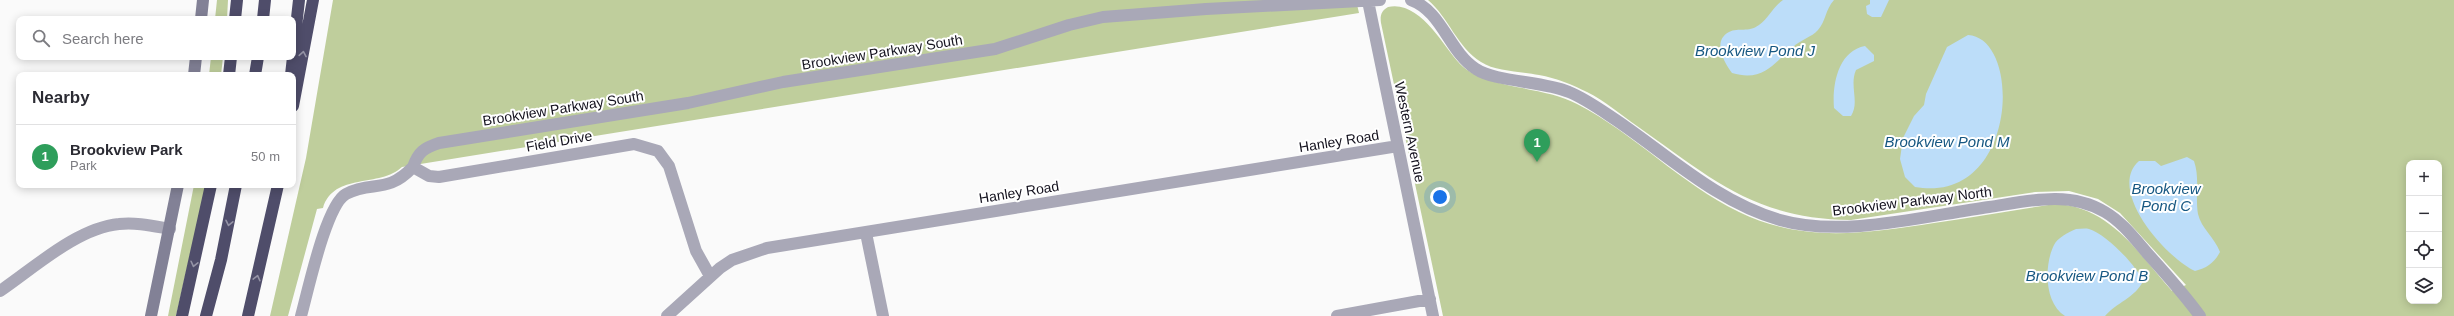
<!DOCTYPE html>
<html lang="en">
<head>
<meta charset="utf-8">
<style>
  body { margin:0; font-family:Arial,sans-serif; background:#f7f7f7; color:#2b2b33 }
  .controls { position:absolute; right:12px; bottom:12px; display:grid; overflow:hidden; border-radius:8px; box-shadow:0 2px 10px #0003 }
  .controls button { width:36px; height:36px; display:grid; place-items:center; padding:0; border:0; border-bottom:1px solid #e1e1e2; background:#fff; color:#2b2b33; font:20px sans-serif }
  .you { position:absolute; left:1440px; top:197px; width:14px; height:14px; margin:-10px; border:3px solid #fff; border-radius:50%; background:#1a73e8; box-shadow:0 0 0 6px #1a73e833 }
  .badge { display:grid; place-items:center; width:26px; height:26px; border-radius:50%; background:#ea580c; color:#fff; font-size:13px; font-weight:700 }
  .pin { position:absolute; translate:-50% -33px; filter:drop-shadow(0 1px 2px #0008) }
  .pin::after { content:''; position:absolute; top:21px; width:14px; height:12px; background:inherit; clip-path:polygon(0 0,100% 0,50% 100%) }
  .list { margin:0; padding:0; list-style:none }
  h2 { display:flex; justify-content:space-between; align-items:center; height:52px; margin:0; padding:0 16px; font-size:17px }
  h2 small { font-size:13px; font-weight:400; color:#7c7c81 }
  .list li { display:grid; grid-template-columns:26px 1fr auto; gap:12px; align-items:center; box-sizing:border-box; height:64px; padding:0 16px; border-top:1px solid #e1e1e2 }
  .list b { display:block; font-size:15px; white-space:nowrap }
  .list p { margin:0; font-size:13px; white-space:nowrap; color:#7c7c81 }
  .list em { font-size:13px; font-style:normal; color:#7c7c81 }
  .icon { flex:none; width:22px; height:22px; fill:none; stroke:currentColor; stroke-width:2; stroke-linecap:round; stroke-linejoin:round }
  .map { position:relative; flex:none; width:2454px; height:316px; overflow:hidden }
  .search { position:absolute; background:#fff; box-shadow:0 2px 10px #0003; left:16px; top:16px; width:280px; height:44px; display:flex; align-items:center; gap:10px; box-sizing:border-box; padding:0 14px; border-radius:8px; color:#7c7c81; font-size:15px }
  .panel { position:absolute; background:#fff; box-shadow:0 2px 10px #0003; left:16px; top:72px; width:280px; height:116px; border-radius:8px }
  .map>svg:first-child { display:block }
  .green { fill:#bfce9c; fill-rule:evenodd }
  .water { fill:#bcddf9 }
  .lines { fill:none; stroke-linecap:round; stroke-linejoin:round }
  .street { stroke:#a9a8b7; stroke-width:12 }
  .secondary { stroke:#828196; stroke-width:12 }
  .highway { stroke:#4f4d6a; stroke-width:12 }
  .oneway { stroke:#9594a6 }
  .labels { text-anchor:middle; stroke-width:4; stroke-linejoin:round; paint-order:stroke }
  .street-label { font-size:14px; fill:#13111d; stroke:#fff }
  .water-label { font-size:15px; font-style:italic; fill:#165782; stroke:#fff }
</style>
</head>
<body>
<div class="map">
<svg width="2454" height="316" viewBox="0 0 2454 316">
  <rect width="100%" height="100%" fill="#fafafa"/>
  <path class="green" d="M217 0H228L227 19H215Z
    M333 0H1356L1359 13 402 167C380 188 334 172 323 208L317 209 288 316H270L306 158Z
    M1428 0H2454V316H1443L1381 23C1380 16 1381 11 1388 7 1420 0 1443 46 1460 64 1486 90 1542 85 1577 104 1635 134 1681 184 1739 212 1805 244 1866 233 1934 223 1975 217 2015 210 2055 204 2110 206 2139 254 2172 291L2186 285 2120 213 2098 199 2069 191 2035 192 1851 220C1754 219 1711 178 1637 126 1621 115 1605 101 1587 92 1573 85 1556 78 1539 75 1521 71 1496 72 1481 62 1457 47 1449 18 1428 0ZM2409 163H2439V301H2409Z
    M211 57H223L221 75H209Z
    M194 185H206L176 316H168Z"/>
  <path class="water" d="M1783 0H1834C1825 10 1826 21 1818 30 1812 37 1800 40 1793 47 1773 64 1763 82 1732 73 1724 62 1712 41 1729 32 1739 27 1748 33 1759 25 1769 18 1773 7 1783 0Z
    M1870 0H1889L1881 17H1872L1867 14 1866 6 1870 4Z
    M1968 35C2023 38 2018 205 1915 187L1905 177 1900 159 1903 138 1914 116 1924 105 1926 94 1947 47Z
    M1865 46 1874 55V61L1856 70C1849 86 1860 102 1851 116H1843L1834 108C1832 85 1838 51 1865 46Z
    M2187 157 2194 161C2200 178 2195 196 2198 214 2201 228 2215 238 2220 252 2214 263 2207 268 2195 271 2166 258 2106 190 2139 161H2155L2161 166Z
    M2076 229C2080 229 2085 228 2089 229 2106 234 2136 265 2143 281 2136 297 2116 303 2105 316H2065C2044 303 2044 265 2054 245 2057 238 2069 232 2076 229Z"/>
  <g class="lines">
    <path class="street" d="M1411 0C1442 11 1449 52 1476 69 1495 82 1544 81 1569 92 1586 99 1601 110 1616 120 1669 156 1717 202 1780 220 1843 238 1924 216 1989 207 2028 201 2069 190 2105 212 2122 222 2134 238 2147 253 2166 274 2184 294 2200 316
      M1368 1 1433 316
      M413 167C418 152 424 148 439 143L688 103 783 82 995 49 1069 25 1103 17 1206 9 1380 0
      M866 233 883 316
      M0 291C34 268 77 228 119 224 136 222 153 226 170 229
      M301 316C308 291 326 205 346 194 373 180 386 195 413 167L429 176 439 177 634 144 658 151 669 166 696 251 710 276
      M667 316 720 268 732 260 767 248 1398 146
      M1337 316 1430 299"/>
    <path class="secondary" d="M201 19 203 0
      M194 75 196 57
      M151 316 178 185"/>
    <path class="highway" d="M235 19 237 0
      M263 19 265 0
      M293 54 299 0
      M229 75 231 57
      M255 75 258 57
      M291 75 293 57
      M293 106 313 0
      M182 316 211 185
      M206 316 221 260 236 185
      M248 316 278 185"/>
  </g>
  <defs><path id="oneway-chevron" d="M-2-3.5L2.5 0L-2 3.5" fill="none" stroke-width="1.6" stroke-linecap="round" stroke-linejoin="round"/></defs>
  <g class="oneway">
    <use href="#oneway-chevron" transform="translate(303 54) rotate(-80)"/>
    <use href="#oneway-chevron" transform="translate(229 223) rotate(102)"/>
    <use href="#oneway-chevron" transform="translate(194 264) rotate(103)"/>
    <use href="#oneway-chevron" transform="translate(257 278) rotate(-76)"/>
  </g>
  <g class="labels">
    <g class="street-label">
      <text transform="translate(882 52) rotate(-9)" y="5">Brookview Parkway South</text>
      <text transform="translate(563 108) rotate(-9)" y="5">Brookview Parkway South</text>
      <text transform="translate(1410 132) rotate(78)" y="5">Western Avenue</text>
      <text transform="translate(559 141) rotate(-10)" y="5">Field Drive</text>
      <text transform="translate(1339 141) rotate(-9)" y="5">Hanley Road</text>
      <text transform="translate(1019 192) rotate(-9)" y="5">Hanley Road</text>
      <text transform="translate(1912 201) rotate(-7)" y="5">Brookview Parkway North</text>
    </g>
    <g class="water-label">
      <text x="1755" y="56">Brookview Pond J</text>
      <text x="1947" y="147">Brookview Pond M</text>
      <text x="2166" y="194">Brookview<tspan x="2166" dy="17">Pond C</tspan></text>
      <text x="2087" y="281">Brookview Pond B</text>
    </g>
  </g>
</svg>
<div class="controls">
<button>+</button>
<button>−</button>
<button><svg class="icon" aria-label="locate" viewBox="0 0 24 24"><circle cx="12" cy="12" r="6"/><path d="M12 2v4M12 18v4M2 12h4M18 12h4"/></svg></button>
<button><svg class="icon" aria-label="layers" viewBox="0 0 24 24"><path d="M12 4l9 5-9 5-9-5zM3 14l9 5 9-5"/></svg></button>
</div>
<div class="you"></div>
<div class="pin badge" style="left:1537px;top:162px;background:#2e9e5b">1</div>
<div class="search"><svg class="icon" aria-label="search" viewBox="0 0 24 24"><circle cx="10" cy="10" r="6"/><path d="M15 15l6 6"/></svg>Search here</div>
<section class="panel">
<h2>Nearby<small></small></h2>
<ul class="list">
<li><span class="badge" style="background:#2e9e5b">1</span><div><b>Brookview Park</b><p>Park</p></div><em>50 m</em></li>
</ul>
</section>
</div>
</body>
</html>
